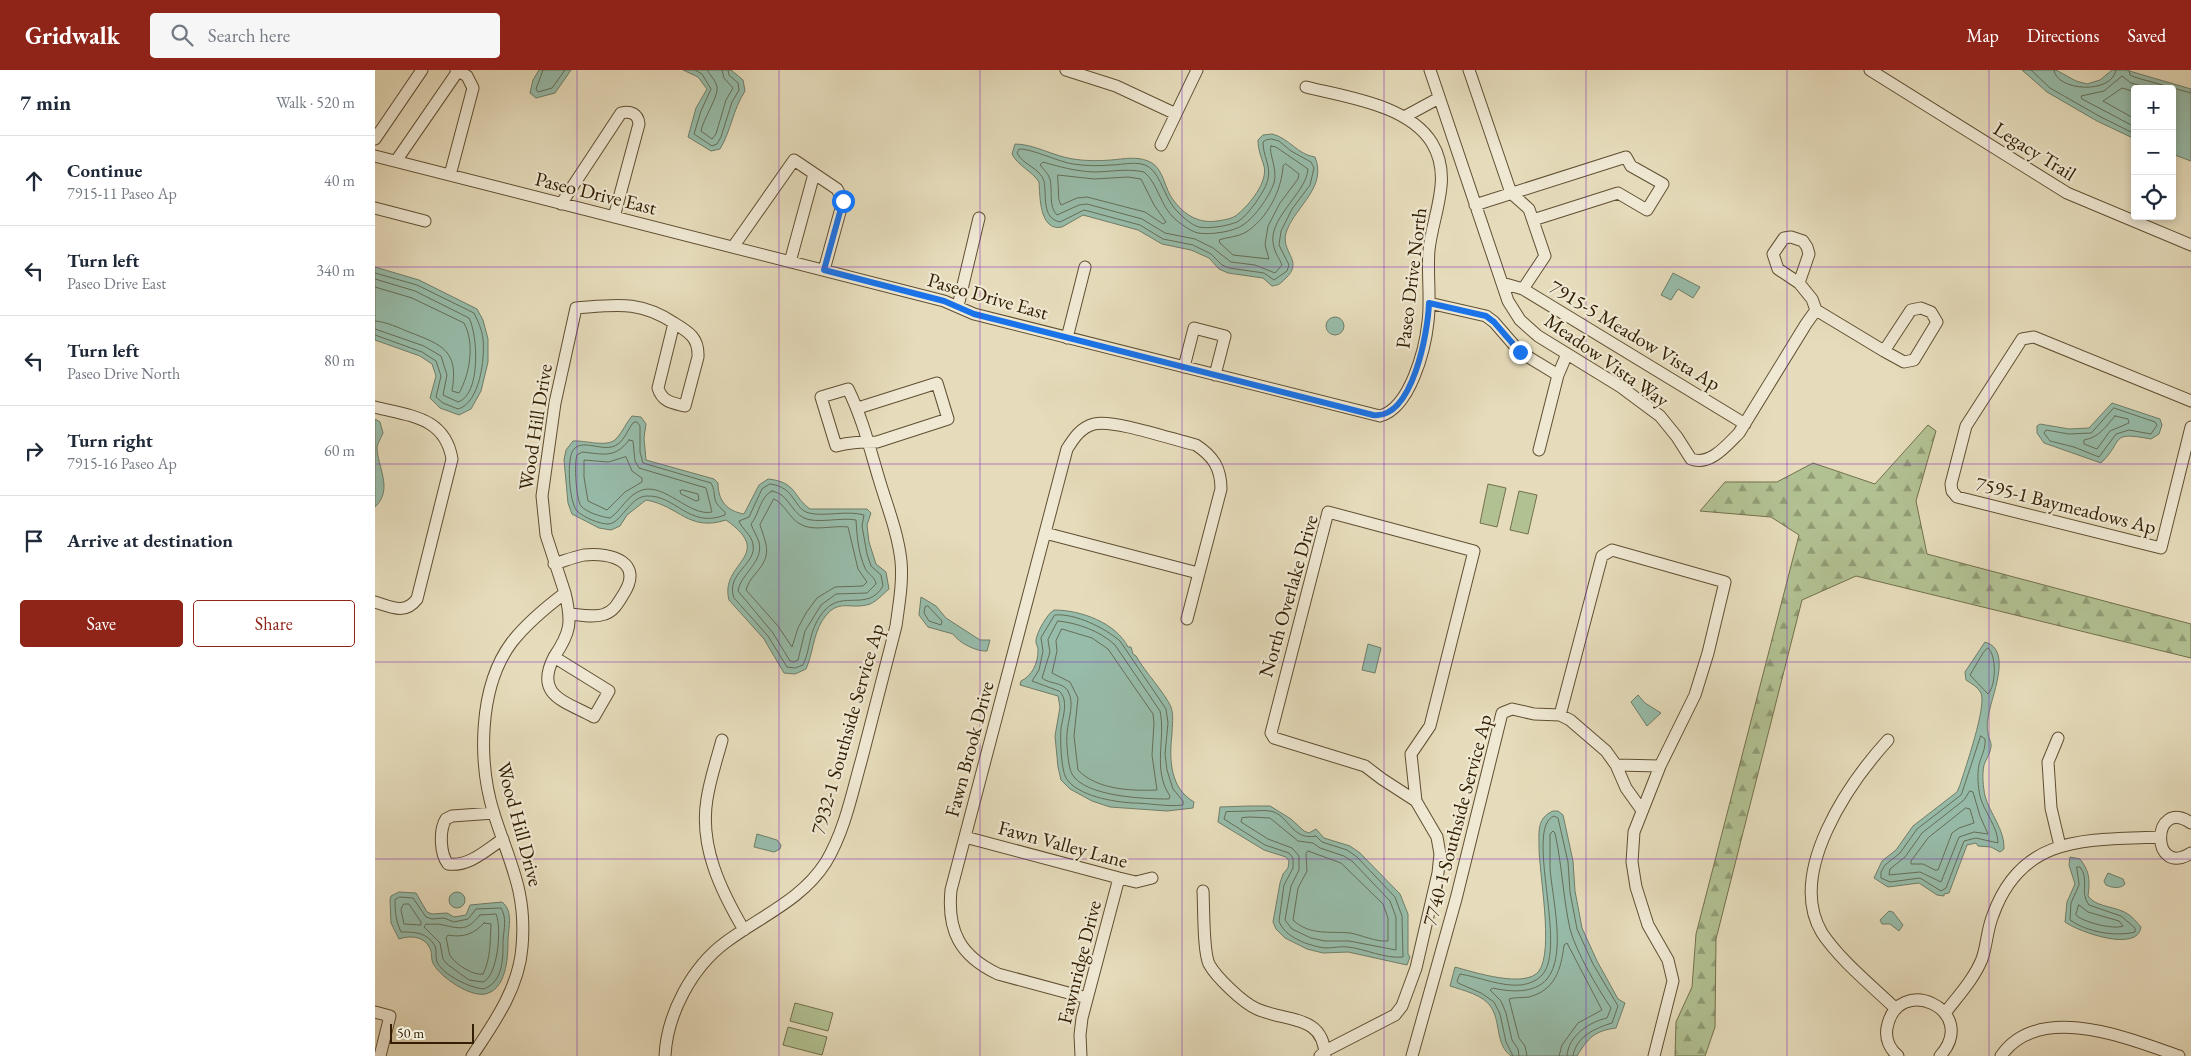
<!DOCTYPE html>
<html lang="en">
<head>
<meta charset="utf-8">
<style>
  body { margin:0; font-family:"EB Garamond",serif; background:#f6f6f7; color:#1f2937 }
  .controls { position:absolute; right:15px; top:15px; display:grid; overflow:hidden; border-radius:5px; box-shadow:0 2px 8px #0003 }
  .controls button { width:45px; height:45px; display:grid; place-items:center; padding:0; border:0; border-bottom:1px solid #e0e1e3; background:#fff; color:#1f2937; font:25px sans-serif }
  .scale { position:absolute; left:15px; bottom:12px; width:84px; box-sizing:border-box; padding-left:5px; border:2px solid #332004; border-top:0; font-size:14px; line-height:18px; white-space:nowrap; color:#332004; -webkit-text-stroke:4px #efe8d3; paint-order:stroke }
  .stop { position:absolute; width:15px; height:15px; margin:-11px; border:4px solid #1a73e8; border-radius:50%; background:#fff }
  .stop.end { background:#1a73e8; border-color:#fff; box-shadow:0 1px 5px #0008 }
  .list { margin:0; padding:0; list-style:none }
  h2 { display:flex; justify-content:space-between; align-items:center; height:65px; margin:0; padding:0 20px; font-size:21px }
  h2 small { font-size:16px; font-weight:400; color:#747a83 }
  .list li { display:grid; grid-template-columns:32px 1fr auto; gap:15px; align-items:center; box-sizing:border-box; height:90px; padding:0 20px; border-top:1px solid #e0e1e3 }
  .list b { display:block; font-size:19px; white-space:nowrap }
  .list p { margin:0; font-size:16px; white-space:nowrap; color:#747a83 }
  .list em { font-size:16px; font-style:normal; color:#747a83 }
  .actions { display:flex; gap:10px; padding:15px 20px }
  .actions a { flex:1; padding:11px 0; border:1px solid #8f2418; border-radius:5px; text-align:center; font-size:18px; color:#8f2418 }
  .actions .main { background:#8f2418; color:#fff }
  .icon { flex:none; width:28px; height:28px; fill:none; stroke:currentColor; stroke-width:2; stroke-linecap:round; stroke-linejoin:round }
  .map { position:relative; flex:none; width:1816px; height:986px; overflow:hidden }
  header { display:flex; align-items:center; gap:30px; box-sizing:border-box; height:70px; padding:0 25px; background:#8f2418; color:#fff }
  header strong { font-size:24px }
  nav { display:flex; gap:28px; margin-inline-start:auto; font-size:18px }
  .search { width:350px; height:45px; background:#f6f6f7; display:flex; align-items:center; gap:12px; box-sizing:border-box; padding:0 18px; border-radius:5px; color:#747a83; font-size:19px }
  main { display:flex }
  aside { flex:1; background:#fff }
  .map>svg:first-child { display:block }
  .forest { fill:url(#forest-firs); stroke:#72704b }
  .green { fill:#b2c192; stroke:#72704b }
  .water { fill:#97bcaa; stroke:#6f7e68 }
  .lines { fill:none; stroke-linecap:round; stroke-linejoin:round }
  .shore { stroke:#656e57; stroke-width:1 }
  .minor-casing { stroke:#604f32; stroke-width:13 }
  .minor { stroke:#efe8d3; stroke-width:11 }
  .route { stroke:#1a73e8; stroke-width:6 }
  .grid { fill:none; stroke:#7b2cbf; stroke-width:1; stroke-opacity:0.55 }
  .labels { text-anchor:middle; stroke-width:4.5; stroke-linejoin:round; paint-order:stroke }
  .street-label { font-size:20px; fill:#332004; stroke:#efe8d3 }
</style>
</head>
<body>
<header>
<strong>Gridwalk</strong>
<div class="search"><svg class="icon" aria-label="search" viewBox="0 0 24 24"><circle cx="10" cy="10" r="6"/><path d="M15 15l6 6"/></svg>Search here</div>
<nav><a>Map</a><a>Directions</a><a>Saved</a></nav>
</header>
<main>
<aside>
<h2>7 min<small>Walk · 520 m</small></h2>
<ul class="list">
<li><svg class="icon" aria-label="ahead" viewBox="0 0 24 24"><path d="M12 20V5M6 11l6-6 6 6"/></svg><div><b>Continue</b><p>7915-11 Paseo Ap</p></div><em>40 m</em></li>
<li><svg class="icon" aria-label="left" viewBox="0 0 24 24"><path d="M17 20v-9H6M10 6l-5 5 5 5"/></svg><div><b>Turn left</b><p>Paseo Drive East</p></div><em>340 m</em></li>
<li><svg class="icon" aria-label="left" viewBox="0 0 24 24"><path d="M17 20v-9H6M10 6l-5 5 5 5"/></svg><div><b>Turn left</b><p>Paseo Drive North</p></div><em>80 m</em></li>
<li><svg class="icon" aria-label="right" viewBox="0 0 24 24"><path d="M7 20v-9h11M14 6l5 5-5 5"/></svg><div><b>Turn right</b><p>7915-16 Paseo Ap</p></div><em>60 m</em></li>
<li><svg class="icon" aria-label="arrive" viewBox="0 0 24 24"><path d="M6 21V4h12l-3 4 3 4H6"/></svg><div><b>Arrive at destination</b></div></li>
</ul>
<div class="actions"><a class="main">Save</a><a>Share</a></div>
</aside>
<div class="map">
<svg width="1816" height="986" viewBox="0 0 1816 986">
  <defs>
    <pattern id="forest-firs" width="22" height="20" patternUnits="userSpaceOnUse" patternTransform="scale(1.25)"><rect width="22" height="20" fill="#b2c192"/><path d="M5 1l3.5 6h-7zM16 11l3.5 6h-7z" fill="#919c75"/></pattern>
  </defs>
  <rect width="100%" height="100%" fill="#e6dcbb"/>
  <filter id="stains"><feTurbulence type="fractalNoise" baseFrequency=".004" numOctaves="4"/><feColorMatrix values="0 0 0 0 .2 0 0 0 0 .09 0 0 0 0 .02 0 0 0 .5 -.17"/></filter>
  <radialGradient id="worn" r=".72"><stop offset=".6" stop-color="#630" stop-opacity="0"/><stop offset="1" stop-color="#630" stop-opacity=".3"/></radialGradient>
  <path class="forest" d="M1553 355 1561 361 1541 431 1552 484 1816 554V588L1481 506 1427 530 1341 869 1340 957 1330 986H1300L1301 952 1317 917 1321 864 1424 465 1396 447 1325 441 1350 412H1402L1438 393 1500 414Z"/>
  <path class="green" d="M1113 414 1131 418 1122 457 1105 453Z
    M1144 421 1162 425 1153 464 1135 460Z
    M420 933 458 943 453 961 415 951Z
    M413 957 452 967 447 985 408 975Z"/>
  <path class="water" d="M164 0H196L180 23 161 28 155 23 158 10Z
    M308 0H356L368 10 370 21C358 39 356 61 345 79L336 81 313 67 321 38 332 19 323 7Z
    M1647 0H1681L1701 11 1712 14 1725 10 1737 0H1751L1816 19V91L1797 84V19H1760V69L1722 51 1672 22Z
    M897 64C914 68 923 85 940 87 952 117 922 135 912 160 903 182 931 190 910 209 905 214 904 215 897 216L888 208 853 203 844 199 834 188 816 180 787 174 763 160 708 145 687 157C664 162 665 125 664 112 657 101 643 96 637 84L640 74C659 74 678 86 698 89 710 91 724 91 736 90 749 89 761 86 773 91 787 96 789 114 795 125 806 143 822 154 842 151 848 150 858 149 863 144 875 134 893 112 889 96 886 86 883 80 883 70L888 65Z
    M0 197 44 210 102 239 108 250 113 269V292L106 321 96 339 84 345 65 338 55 328 61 306 57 294 45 286 0 270Z
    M1298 203 1325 217 1318 228 1303 219 1296 230 1286 225Z
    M951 256a9 9 0 1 1 18 0a9 9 0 1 1-18 0Z
    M1737 333 1785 349 1787 355 1784 364 1776 369C1733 361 1750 370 1726 393L1669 373 1662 363V356L1665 354 1694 359 1714 358Z
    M257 346 266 347 271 354 269 368 271 390 339 409 343 413C343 431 352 441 369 444L384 415 393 409C422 412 417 426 435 439H492L496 443 492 455 494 472 501 494 511 502 514 519C508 524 502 531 495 534 474 541 463 526 447 551 438 566 438 583 431 599L420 604 409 603 389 569 354 530C344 492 402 486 351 450 313 462 305 436 271 430L252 445 245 456 236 460 224 458 197 444 193 433 189 390 191 380 198 371C210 370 232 378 241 369 247 363 251 353 257 346Z
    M0 349 5 352 8 363C6 368 3 372 2 377 2 397 19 419 0 437Z
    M546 527 561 536 571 548 605 570H615L612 581C602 582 584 573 578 564L553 557 544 545Z
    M679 540C706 540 741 553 753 577H756L758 584 761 586C770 602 790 623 796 637 799 646 797 655 797 664 794 690 795 718 819 732L818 738 792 741 735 737 717 731 695 719 686 710 683 697 680 666 685 637 683 626 645 615 646 611C657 606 663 593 663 581 664 577 660 574 661 570 662 562 672 544 679 540Z
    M1610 572C1639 580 1615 629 1613 648 1612 652 1612 659 1613 663 1613 668 1617 672 1616 677 1615 684 1611 689 1609 695 1607 705 1608 716 1610 726 1615 744 1630 760 1629 779L1625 782 1616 777 1603 776 1601 773 1592 775 1574 823 1569 824V826L1562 825 1544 813 1513 817 1499 808 1507 791 1521 780 1538 756 1582 722 1585 715C1590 699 1612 636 1606 623 1603 617 1597 614 1591 610L1590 602Z
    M993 574 1006 578 1000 603 987 600Z
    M1263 625 1270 633 1286 643 1272 656 1256 632Z
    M874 736H895L916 749 929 761 934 763 941 759 949 768 975 776 985 783 1025 824 1033 844V884L1035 887 1032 895 973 882 948 883 932 879 910 868 901 859 898 852 905 813 908 804 913 798 914 791 911 787 889 780 843 752 845 737Z
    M1178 741H1183L1188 745 1198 791 1200 821 1207 858 1222 891 1243 929 1250 933 1241 958C1219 961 1213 968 1202 986H1136C1120 974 1126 952 1116 937 1109 925 1087 920 1075 916L1080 897C1098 902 1151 919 1164 901 1179 880 1164 804 1164 776 1164 761 1162 748 1178 741Z
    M382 764 402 770 406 775 405 779 399 782 379 777Z
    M1695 787 1705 789C1715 802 1715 810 1713 826 1720 836 1735 836 1747 841 1755 844 1760 850 1766 857 1763 883 1704 862 1690 852L1692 832 1700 814 1694 795Z
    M1733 803 1748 809 1750 814C1746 819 1737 818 1731 815L1729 811Z
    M74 830a8 8 0 1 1 16 0a8 8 0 1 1-16 0Z
    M24 822 41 823 52 842 57 844 72 843 79 847 91 845 95 835 127 832C139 841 133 859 133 872 133 888 131 920 110 924 95 927 67 908 59 895 56 891 57 885 56 881 51 866 36 865 24 869L16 853 15 830 16 826Z
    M1514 841 1518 842 1528 855 1524 861 1515 854H1507L1505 850Z"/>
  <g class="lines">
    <path class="shore" d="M168 0 161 19 163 22 177 18 190 0
      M320 0 327 4 336 19 326 41 319 64 337 76 342 74 346 67 357 32 364 20 363 13 354 5 353 0
      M332 0C335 5 341 11 342 17 344 26 328 49 326 61L337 69 341 64 351 30 358 18 349 8 347 0
      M1656 0 1675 18 1724 46 1760 64
      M1679 0C1681 21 1737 25 1741 0
      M1754 0 1755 5 1759 7 1816 23
      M1760 22 1747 18 1728 31 1760 49
      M1760 57 1707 29 1706 26 1729 21 1747 6 1756 13 1777 19
      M897 69 904 71 916 81 936 92 939 98 935 115 917 139 906 161 904 175 914 195 912 201 899 210 889 203 854 198 847 195 836 184 818 175 788 169 765 155 709 140 685 152C666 148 672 125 669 111 665 98 648 95 642 83L644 79C655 78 684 92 698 94 711 96 724 96 736 95 748 95 763 90 774 97 787 106 790 132 805 144 810 149 817 155 824 157 834 159 852 156 862 152 872 147 891 120 893 109 896 96 888 86 888 72L891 70Z
      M896 76 901 77 933 99C932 123 890 150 899 177 900 184 905 189 907 195L900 203 880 195 856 192 838 178 820 169 790 163 767 149 712 134 704 135 682 145C673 136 678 121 675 109 673 103 668 99 665 95L668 92C685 97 700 101 718 102 736 102 752 98 769 102 783 113 785 136 800 149 806 154 815 161 823 163 835 165 858 162 868 155 880 147 894 127 899 113 903 98 893 83 896 76Z
      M911 94 924 104 923 109 905 133 893 156 890 175 894 189 858 185 845 173 844 170C852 167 863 167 871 162 892 149 907 120 908 96Z
      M683 105 719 109 753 107 766 109 779 135 791 152 788 154 770 142 712 127 702 128 686 135 684 130Z
      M0 203 42 215 99 243C103 251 107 260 108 269 110 288 105 333 83 339L68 333 61 327 66 306 61 291 47 282 0 265
      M0 209 40 221 94 248C103 265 106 325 83 332L68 325 72 305 66 286 49 276 0 259
      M0 217 37 228 89 253C100 273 95 304 84 323L77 321C84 281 68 275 34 262 24 258 12 252 0 251
      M1739 338 1780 352 1782 355 1776 364 1754 360 1741 364 1724 387 1699 377 1675 371 1669 363 1671 360 1694 364 1716 363Z
      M1740 346 1753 349 1754 353 1735 361 1722 379 1709 374V370C1725 367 1730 357 1740 346Z
      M262 352 265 356V382L268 393 336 413C343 426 334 429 350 442V445C314 459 301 425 272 426 255 426 246 454 233 454 224 454 208 447 202 441 194 432 191 387 199 379 209 368 230 384 243 374 250 369 253 359 258 353Z
      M254 370 258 371 260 391 264 398 331 418 337 442C315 447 290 413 267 420 252 425 246 441 235 448 226 447 211 442 206 436 201 429 199 393 202 385L207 382C228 384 240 389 254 370Z
      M251 387 257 401 267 408V412L250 422 232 440 213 431 209 407V390L233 392Z
      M395 414C421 417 418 439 434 443 448 447 472 440 489 445L487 456 492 484 496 496 506 505 508 516C493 542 468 520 450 540 433 559 437 575 428 595L420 598 412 597 393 566 359 528C350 503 382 495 378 474 376 464 367 459 364 451L374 447 387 419Z
      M308 420 323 424 324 430 321 431 306 424 305 421Z
      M397 421C414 424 415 441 429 448 441 454 467 447 481 450 482 466 483 482 490 498 493 505 500 506 501 514L492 523 461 524 446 535 430 561 423 590 419 592 415 591 398 563 363 521C366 503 389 492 384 472 382 466 378 460 376 454 384 445 385 426 397 421Z
      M399 429C410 434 414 448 425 454 438 462 458 455 473 457L483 499 492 512 488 516 460 517 442 528 431 543 423 558 417 577 403 556 371 520C373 513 376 509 381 503 397 485 392 476 385 455Z
      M553 536 567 551 566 555 554 551 549 543 550 537Z
      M680 545C700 543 730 558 745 571L791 639 793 653 790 684 792 700 798 719 808 731V735C791 737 774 733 758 733 739 732 702 726 691 708 686 699 685 668 686 658 688 646 694 630 684 621L657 611 664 600 668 581 666 568Z
      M683 551C703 553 725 561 740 575L785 641C791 669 777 700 795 726L794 729C771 729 710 727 697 704 693 698 691 670 692 663 693 649 700 634 693 621 688 612 674 614 667 608L675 582 673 570Z
      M687 559 717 568 733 579 778 644 779 653 777 685 782 720C757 721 722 720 703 700L699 666 703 628 695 612 677 603 682 581 681 571Z
      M1613 578C1622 585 1621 616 1613 624L1595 605 1608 583Z
      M1606 666 1610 669C1611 679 1606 686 1604 695 1602 705 1603 716 1605 726 1609 742 1623 757 1623 773L1601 768 1589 771 1571 818 1566 821 1545 808 1515 812 1506 808V802L1510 795 1525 783 1542 759 1586 725Z
      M1595 721 1598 722 1605 746 1613 764 1599 762 1584 767 1566 812 1545 802 1514 805 1515 799 1530 787 1547 763 1589 730Z
      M1591 738 1595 739 1599 753 1584 758 1577 763 1563 800H1560L1548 794H1536V791L1553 768Z
      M875 741C881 741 889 740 895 741 914 744 916 771 941 766L947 772 972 780 982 787 1020 827 1027 846 1028 887C1010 889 991 879 973 877 966 876 957 878 950 878 934 876 909 867 904 851L909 815 918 798V788L914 783 890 775 849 749 851 742Z
      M875 747 895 748 923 771 938 773 945 778 969 786 978 792 1015 831 1021 847V880L974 871H950L936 868 917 859 910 850 916 816 924 800V786L917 778 893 769 866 752 867 748Z
      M933 781 966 793 1008 834 1013 848V871C1000 872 987 865 975 863 955 861 935 866 918 850L923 818 932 801 931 784Z
      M1702 797H1705C1715 810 1704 822 1714 835L1746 846 1760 858V862C1740 867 1712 862 1695 850L1696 833 1704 815Z
      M25 827 38 828 51 847 57 849 69 848 79 852 93 849 101 839 126 838C132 848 129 859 128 870 128 887 129 911 109 919 95 918 68 905 62 892 60 887 62 881 60 876 52 862 39 862 26 862 21 851 20 842 20 830Z
      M29 834H34L46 852V855L29 854 26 840Z
      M1704 835 1713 842 1744 851 1748 856C1739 860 1707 852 1701 845Z
      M105 845 121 844C127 857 123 906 108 912L94 910 72 894 68 889 65 873 49 857 51 854C57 855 63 853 68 855 86 859 92 861 105 845Z
      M109 853 116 854C115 871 116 888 108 904 99 906 82 895 76 887 73 883 73 873 71 868L73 865C88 868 99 864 109 853Z
      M1138 986 1131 972 1125 944 1119 932 1106 923 1083 913 1082 911 1085 904C1104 907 1127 917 1146 915 1153 914 1162 911 1167 905 1193 878 1149 757 1179 746L1183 748 1193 792 1195 822 1202 859 1218 894 1243 936 1237 953C1221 958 1201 966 1198 986
      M1144 986 1143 979 1137 970 1131 943 1126 931 1115 920 1118 918C1135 922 1159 924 1172 909 1192 885 1177 827 1175 798 1175 787 1175 775 1175 764L1178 761 1180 763C1187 795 1188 827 1195 859 1201 882 1223 919 1236 938L1232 948C1214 952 1193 966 1192 986
      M1152 986 1150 976 1144 968 1134 929C1140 927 1147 928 1154 927 1180 920 1186 900 1189 875L1192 873 1227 940 1203 953 1187 975 1184 986"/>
    <defs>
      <path id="minor" d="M691 0 741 16 801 44
        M1055 0 1133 231 1145 250 1163 266 1246 317 1285 346 1302 367 1316 389C1335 396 1351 376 1364 363L1431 254 1441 240
        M1094 0 1136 123 1154 139 1170 186 1148 219
        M1495 0 1692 123 1816 175
        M1029 47 1064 28
        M0 69 47 0
        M786 75 822 0
        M0 86 569 231 599 244 1005 346C1035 338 1050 280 1053 252 1056 228 1052 204 1054 180 1058 143 1078 108 1057 73 1034 35 971 27 931 17
        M21 91 83 1
        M75 105 98 18 92 6 81 0
        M186 134 246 43C255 41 263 43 264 54L239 147
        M1100 135 1251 87 1256 96 1288 114 1272 140 1243 123 1158 150
        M0 138 50 151
        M1416 167 1428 171 1432 177 1434 184 1424 213 1403 199 1398 184 1409 168Z
        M358 177 419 90 462 119 468 131 449 200
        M415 192 439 104
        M1127 213 1148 219 1370 354
        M1424 213 1437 229 1441 240 1509 281
        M1054 233 1111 246 1119 252 1145 282 1183 305
        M583 236 604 148
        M1546 238 1556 242 1562 252 1539 290 1529 292 1509 281 1536 240Z
        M299 253C314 262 324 268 323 287L310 336C298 333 287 332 283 318Z
        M692 268 710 197
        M809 297 819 258 850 266 840 305
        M1816 331 1659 267 1647 269 1591 356 1576 414 1577 421 1582 427 1786 478 1816 357
        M0 337C35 346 70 347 77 389L42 529C30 545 16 537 0 532
        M1164 380 1183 305 1192 284
        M670 463 823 503
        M179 494C189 491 199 487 209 485 236 482 270 492 248 525 243 533 239 541 230 544 219 548 206 545 195 544
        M179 587 234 621 219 647C190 631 159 626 179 587Z
        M179 587C196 562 197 552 190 523
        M1185 645 1227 486 1237 480 1350 512 1333 583 1320 625 1285 696 1259 762 1257 792 1261 817 1273 855 1293 890 1298 911 1279 986
        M1683 668 1673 692 1676 738 1685 776
        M347 670C342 689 335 709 332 729 324 776 346 821 369 860
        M1513 670C1474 713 1411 803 1447 863 1465 890 1497 916 1521 939
        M1241 695 1285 696
        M119 743 77 746 71 749C64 760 65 784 73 794 94 797 111 780 128 769
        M1816 753C1776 726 1775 809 1816 783
        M590 767 744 808 761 812 777 808
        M828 821C829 838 828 881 834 894 841 907 868 933 882 939 911 952 949 944 950 986
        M712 928 623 904C585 886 572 861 576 820L692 379C699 368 705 358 719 354 739 349 799 370 821 375 838 386 846 398 846 419L812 549
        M0 942 15 946 5 986
        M1570 943C1583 926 1599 909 1607 889 1612 875 1612 859 1618 845 1647 764 1713 770 1784 767
        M97 986C119 953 144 918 147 877 152 822 135 794 119 744 103 693 103 617 137 572 152 553 170 538 190 523L171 465 167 426 180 333 201 238C241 235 264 230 299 253
        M290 986C292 944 317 897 351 872 386 846 427 830 451 792 470 760 477 723 487 688 498 644 510 600 521 556 524 534 528 512 526 491 523 463 512 436 504 409 495 379 487 347 473 319L446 327 461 376C475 372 487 372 502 372L573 349 562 313 483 338
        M706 986 705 965 707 948 744 808
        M945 986 950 981 1020 945 1027 936 1041 898 1063 803 1065 784 1062 767 1041 731 1007 709 990 696 899 668 896 663 953 442 1099 481 1055 656 1036 684 1041 731
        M1037 986 1081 829 1127 643 1137 639 1159 644 1185 645 1195 650 1231 681 1241 695 1251 718 1266 739
        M1523 986C1515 979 1510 969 1512 958 1522 902 1606 940 1565 986
        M1626 986C1664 931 1755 969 1804 986"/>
    </defs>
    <use href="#minor" class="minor-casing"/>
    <use href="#minor" class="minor"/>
  </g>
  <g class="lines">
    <path class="route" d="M468 131 449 200 569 231 599 244 998 345C1038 350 1053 261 1054 233L1111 246 1119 252 1145 282"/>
  </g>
  <path class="grid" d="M202 0V986M404 0V986M605 0V986M807 0V986M1009 0V986M1211 0V986M1412 0V986M1614 0V986M0 197H1816M0 394H1816M0 592H1816M0 789H1816"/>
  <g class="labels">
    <g class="street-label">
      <text transform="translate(1660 81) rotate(32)" y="7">Legacy Trail</text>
      <text transform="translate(221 123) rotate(14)" y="7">Paseo Drive East</text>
      <text transform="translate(1036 208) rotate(-83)" y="7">Paseo Drive North</text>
      <text transform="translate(613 226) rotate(16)" y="7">Paseo Drive East</text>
      <text transform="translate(1260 265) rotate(31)" y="7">7915-5 Meadow Vista Ap</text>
      <text transform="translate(1232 290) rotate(35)" y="7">Meadow Vista Way</text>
      <text transform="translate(160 357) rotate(-81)" y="7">Wood Hill Drive</text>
      <text transform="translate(1691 435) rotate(14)" y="7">7595-1 Baymeadows Ap</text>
      <text transform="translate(913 526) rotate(-74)" y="7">North Overlake Drive</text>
      <text transform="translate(472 659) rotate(-74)" y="7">7932-1 Southside Service Ap</text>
      <text transform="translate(594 679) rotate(-75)" y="7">Fawn Brook Drive</text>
      <text transform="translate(1082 750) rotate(-75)" y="7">7740-1 Southside Service Ap</text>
      <text transform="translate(145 754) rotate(75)" y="7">Wood Hill Drive</text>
      <text transform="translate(688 774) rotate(15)" y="7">Fawn Valley Lane</text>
      <text transform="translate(704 892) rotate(-76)" y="7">Fawnridge Drive</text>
    </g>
  </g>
  <rect width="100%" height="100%" filter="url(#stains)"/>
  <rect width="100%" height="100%" fill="url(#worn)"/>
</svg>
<div class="controls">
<button>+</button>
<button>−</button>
<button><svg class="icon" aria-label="locate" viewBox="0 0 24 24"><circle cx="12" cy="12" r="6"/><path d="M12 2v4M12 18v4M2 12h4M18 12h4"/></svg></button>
</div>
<div class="scale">50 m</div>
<div class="stop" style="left:468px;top:131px"></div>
<div class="stop end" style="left:1145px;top:282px"></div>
</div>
</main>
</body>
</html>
